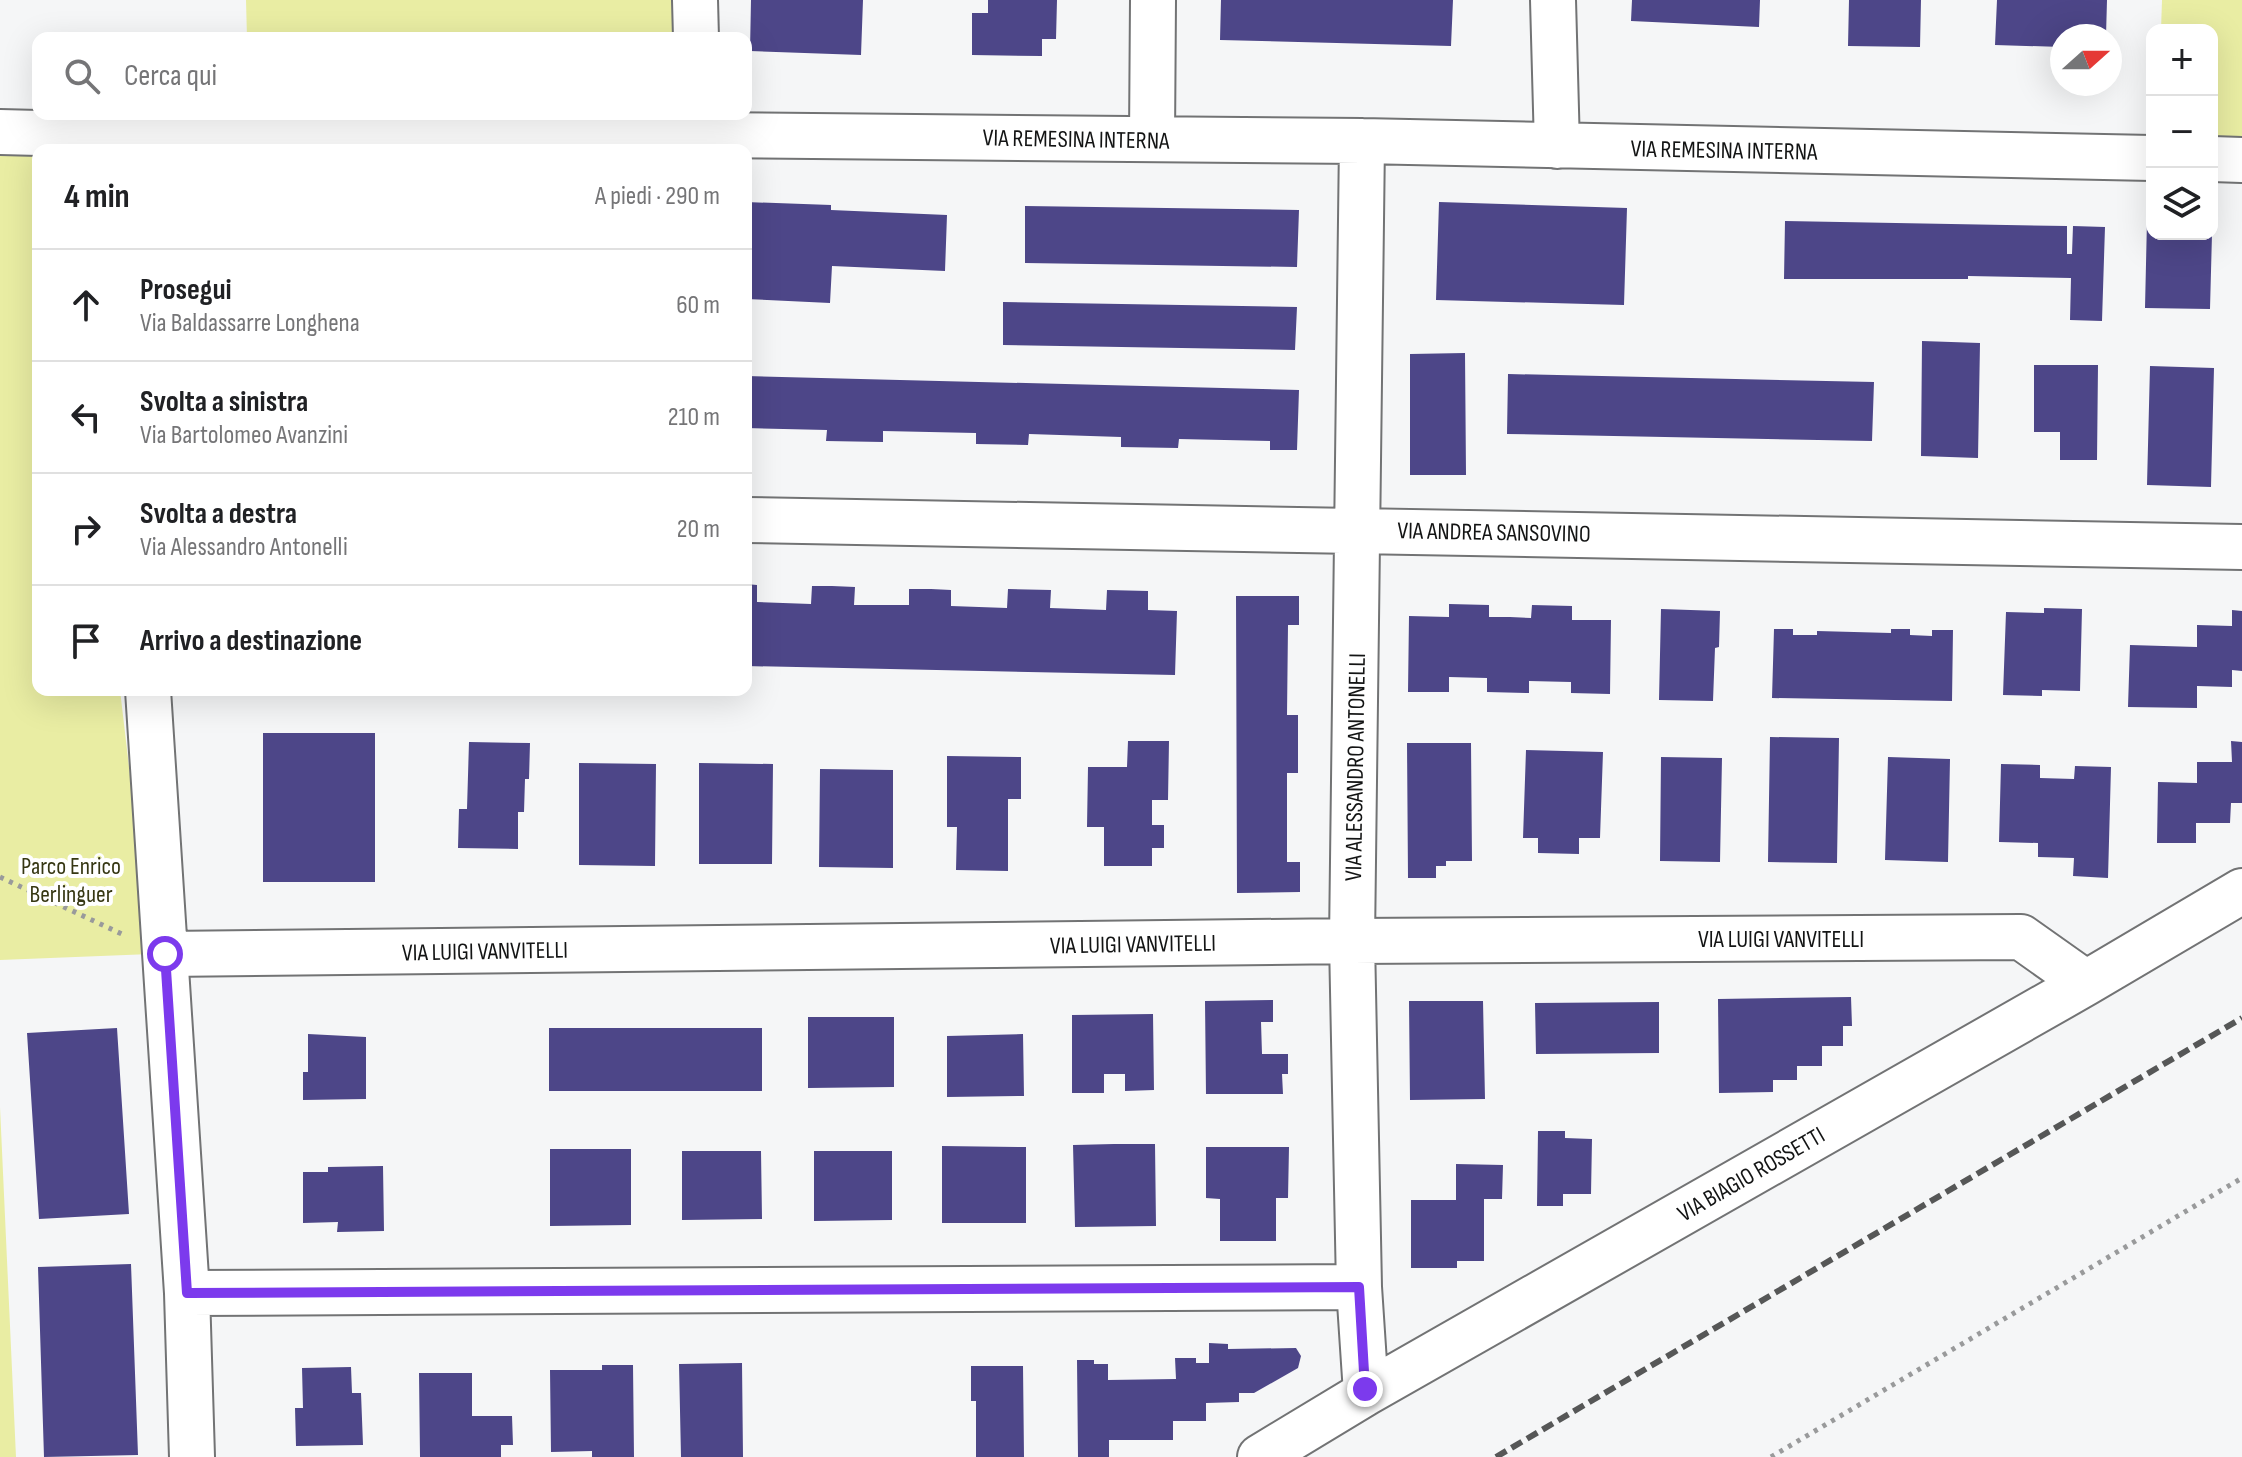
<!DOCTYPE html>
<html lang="it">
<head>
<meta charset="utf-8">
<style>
  body { margin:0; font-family:"Sofia Sans Condensed",sans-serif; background:#f2f2f2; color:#202124 }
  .controls { position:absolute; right:24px; top:24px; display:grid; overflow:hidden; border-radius:16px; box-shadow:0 8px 32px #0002 }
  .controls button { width:72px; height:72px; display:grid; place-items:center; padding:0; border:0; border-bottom:2px solid #e0e0e0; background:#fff; color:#202124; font:40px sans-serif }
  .compass { position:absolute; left:2050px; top:24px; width:72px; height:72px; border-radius:50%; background:#fff; box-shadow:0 8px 32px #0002; rotate:69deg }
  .stop { position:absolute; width:24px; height:24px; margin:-18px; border:6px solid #7c3aed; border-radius:50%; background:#fff }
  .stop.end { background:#7c3aed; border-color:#fff; box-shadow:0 2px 8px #0008 }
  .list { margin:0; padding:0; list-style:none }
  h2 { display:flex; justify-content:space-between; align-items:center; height:104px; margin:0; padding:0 32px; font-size:34px }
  h2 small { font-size:26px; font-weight:400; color:#757577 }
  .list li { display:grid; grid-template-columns:52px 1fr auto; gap:24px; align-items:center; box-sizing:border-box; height:112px; padding:0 32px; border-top:2px solid #e0e0e0 }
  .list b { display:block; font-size:30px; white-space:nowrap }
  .list p { margin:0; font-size:26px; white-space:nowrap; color:#757577 }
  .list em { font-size:26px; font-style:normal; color:#757577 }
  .icon { flex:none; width:44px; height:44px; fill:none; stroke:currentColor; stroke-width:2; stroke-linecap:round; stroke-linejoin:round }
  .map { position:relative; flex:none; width:2242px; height:1457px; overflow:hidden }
  .search { position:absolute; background:#fff; box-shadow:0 8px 32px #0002; left:32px; top:32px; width:720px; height:88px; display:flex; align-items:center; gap:20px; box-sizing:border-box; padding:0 28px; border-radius:16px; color:#757577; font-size:30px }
  .panel { position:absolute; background:#fff; box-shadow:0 8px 32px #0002; left:32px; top:144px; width:720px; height:552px; border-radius:16px }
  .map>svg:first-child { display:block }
  .green { fill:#e9eda3 }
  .building { fill:#4d4688 }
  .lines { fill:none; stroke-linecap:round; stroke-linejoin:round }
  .minor-casing { stroke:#727374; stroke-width:48 }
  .path { stroke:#999a9b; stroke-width:5; stroke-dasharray:4 6; stroke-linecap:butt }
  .minor { stroke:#fff; stroke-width:44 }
  .rail { stroke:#565757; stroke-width:6; stroke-dasharray:12 6; stroke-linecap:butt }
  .route { stroke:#7c3aed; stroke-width:10 }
  .labels { text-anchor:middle; stroke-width:8; stroke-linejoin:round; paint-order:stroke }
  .street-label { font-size:24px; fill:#131414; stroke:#fff }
  .park-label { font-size:24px; fill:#363713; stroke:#fff }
</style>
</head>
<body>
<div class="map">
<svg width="2242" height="1457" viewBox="0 0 2242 1457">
  <rect width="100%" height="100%" fill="#f5f6f7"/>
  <path class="green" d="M246 0H699V38H247Z
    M2162 0H2242V139L2212 138V30H2161Z
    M0 154 38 156V690H120L151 954 0 960Z
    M0 1107 16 1457H0Z"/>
  <path class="building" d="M751 0H863L861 55 750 51Z
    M988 0H1057L1056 39H1042V56L972 55V13H988Z
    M1221 0H1453L1451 46 1220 40Z
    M1632 0H1760L1759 27 1631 21Z
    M1849 0H1921L1920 47 1848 46Z
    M1997 0H2107L2106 36H2062V47L1995 45Z
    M746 202 831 205V210L947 215 945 271 832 266 830 303 746 299Z
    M1439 202 1627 208 1624 305 1436 300Z
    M1025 206 1299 210 1297 267 1025 263Z
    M2147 220H2152V234H2212L2210 309 2145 308Z
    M1785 221 2067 226V254H2072L2073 226 2105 227 2102 321 2070 320 2071 278 1968 276V279H1784Z
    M1003 302 1297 307 1295 350 1003 345Z
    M1922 341 1980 343 1978 458 1921 456Z
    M1465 353 1466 475H1410V354Z
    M2034 365H2098L2097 460H2060V432H2034Z
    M2150 366 2214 368 2211 487 2147 485Z
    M1508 374 1874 382 1872 441 1507 434Z
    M746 376 1299 390 1297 450H1270V441L1179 439 1178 448 1121 447V437L1029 434 1028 445 976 444V433L883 431V442L826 441 827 430 746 428Z
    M746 584 757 585V602L811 604 812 586H832L855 587 854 605H909V589H931L951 590V606L1007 608 1008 589 1051 590 1050 608 1106 610 1107 590 1148 591V610L1177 611 1175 675 746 666Z
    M1236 596H1299V625H1288L1287 715H1298V773H1287V862H1300V892L1237 893Z
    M1449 604 1489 605V617H1510L1531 618 1532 605 1572 606V620H1611L1610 694 1571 693V682L1529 681V693L1487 692V678L1449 677V692H1408L1409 616 1449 617Z
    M2044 608 2082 609 2080 691 2042 690V696L2003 695 2006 612 2044 613Z
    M1661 609 1720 611 1719 647 1715 648 1713 701 1659 700Z
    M2232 610 2242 611V671L2232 670V687L2197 686V708L2128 707 2130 645 2197 647V625L2232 626Z
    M1774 629H1793V635H1817V631L1891 633V629H1910V635L1932 636V630H1953L1952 701 1772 698Z
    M263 733H375V882H263Z
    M1770 737 1839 738 1837 863 1768 862Z
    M1128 741H1169L1168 800H1152V825H1164V848H1152V866H1104V827H1087L1088 767H1127Z
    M2231 741 2242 742V803H2231L2230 823H2196V843H2157L2158 782 2197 783V762H2232Z
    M469 742 530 743 529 779H525L524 812H518V849L458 848 459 809H467Z
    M1407 743H1471L1472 861H1446V866H1436V878H1408Z
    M1526 750 1603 752 1600 838H1579V854L1538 853V838H1523Z
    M947 756 1021 757V799H1008V871L956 870 957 827H947Z
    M1661 757 1722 758 1720 862 1660 861Z
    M1888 757 1950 759 1948 862 1885 860Z
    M579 763 656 764 655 866 579 865Z
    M699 763 773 764 772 864H699Z
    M2001 764 2040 765V778L2074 779 2075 766 2111 767 2108 878 2073 876 2074 858 2038 857V843L1999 842Z
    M820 769 893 770V868L819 867Z
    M1851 997 1852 1026H1843V1046H1822V1066H1797V1080H1773V1092L1719 1093 1718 999Z
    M1273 1000V1022H1261L1262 1054H1288V1074H1282L1283 1094H1206L1205 1001Z
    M1409 1001H1483L1485 1099 1410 1100Z
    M1659 1002V1053L1536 1054 1535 1003Z
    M1153 1014 1154 1090 1125 1091V1074H1104V1093H1072V1015Z
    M808 1017H894V1087L808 1088Z
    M117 1028 129 1214 39 1219 27 1033Z
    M549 1028H762V1091H549Z
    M308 1034 366 1037V1099L303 1100V1072H308Z
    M1023 1034 1024 1096 947 1097V1036Z
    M1538 1131H1565V1138L1592 1139 1591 1194H1563V1206H1537Z
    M1114 1144H1155L1156 1226 1075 1227 1073 1145Z
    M942 1146 1026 1147V1223H942Z
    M1206 1147H1289L1288 1198H1276V1241H1220V1199L1206 1198Z
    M550 1149H631V1225L550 1226Z
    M682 1151H761L762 1219 682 1220Z
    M814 1151H892V1220L814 1221Z
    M1456 1164 1503 1165 1502 1199H1484V1261H1457V1268H1411V1200H1456Z
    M383 1166 384 1231 337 1232 338 1222 303 1223V1172H328V1167Z
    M131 1264 138 1455 44 1457 38 1267Z
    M1209 1343 1228 1344V1349L1296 1348 1301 1356 1298 1368 1254 1393H1239V1402L1206 1403V1421H1173V1440H1109V1457H1078L1077 1360H1094V1364H1108V1380L1176 1379 1175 1358H1196V1363H1209Z
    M742 1363 743 1457H681L679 1364Z
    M602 1365H633L634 1457H592V1451L551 1452 550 1370H602Z
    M971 1366H1023L1024 1457H976V1401H971Z
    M351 1367 352 1393H361L363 1445 296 1446 295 1408H303L302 1368Z
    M419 1373H472V1416H512L513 1445H501V1457H420Z"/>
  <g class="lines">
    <defs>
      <path id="minor" d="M695 0 696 38
        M1553 0 1557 146
        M0 132 116 135H696L1362 141 2152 158
        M1152 139 1153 0
        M1362 141 1352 941 1359 1287 1366 1393
        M2212 159 2242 160
        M746 520 2242 547
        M148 690 187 1293 192 1457
        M165 954 1352 941 2021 937 2086 983
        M187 1293 1359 1287
        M1260 1457 1366 1393 2086 983 2242 891"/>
    </defs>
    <use href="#minor" class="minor-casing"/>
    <path class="path" d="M0 877 126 936
      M1771 1457 2242 1178"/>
    <use href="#minor" class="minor"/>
    <path class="rail" d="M1496 1457 2242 1018"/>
  </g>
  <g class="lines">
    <path class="route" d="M165 954 187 1293 1359 1287 1365 1389"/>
  </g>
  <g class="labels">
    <g class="street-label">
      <text transform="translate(1076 139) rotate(1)" y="8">VIA REMESINA INTERNA</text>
      <text transform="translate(1724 150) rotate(1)" y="8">VIA REMESINA INTERNA</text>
      <text transform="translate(1494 532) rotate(1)" y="8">VIA ANDREA SANSOVINO</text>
      <text transform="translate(1355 767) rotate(-89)" y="8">VIA ALESSANDRO ANTONELLI</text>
      <text x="1781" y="947">VIA LUIGI VANVITELLI</text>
      <text transform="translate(1133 944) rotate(-1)" y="8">VIA LUIGI VANVITELLI</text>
      <text transform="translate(485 951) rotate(-1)" y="8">VIA LUIGI VANVITELLI</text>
      <text transform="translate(1751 1174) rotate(-30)" y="8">VIA BIAGIO ROSSETTI</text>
    </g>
    <g class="park-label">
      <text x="71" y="874">Parco Enrico<tspan x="71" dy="28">Berlinguer</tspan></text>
    </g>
  </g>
</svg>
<div class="controls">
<button>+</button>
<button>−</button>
<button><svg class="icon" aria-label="layers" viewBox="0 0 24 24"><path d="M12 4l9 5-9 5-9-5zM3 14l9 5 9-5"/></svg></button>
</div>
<svg class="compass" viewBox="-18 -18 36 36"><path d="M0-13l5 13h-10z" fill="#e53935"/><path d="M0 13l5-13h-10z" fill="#757577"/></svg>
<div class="stop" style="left:165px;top:954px"></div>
<div class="stop end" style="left:1365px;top:1389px"></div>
<div class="search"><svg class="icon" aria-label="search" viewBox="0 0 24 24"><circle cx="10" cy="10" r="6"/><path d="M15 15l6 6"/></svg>Cerca qui</div>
<section class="panel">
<h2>4 min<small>A piedi · 290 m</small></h2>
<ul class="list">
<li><svg class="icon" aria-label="ahead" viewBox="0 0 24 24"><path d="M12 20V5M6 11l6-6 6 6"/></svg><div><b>Prosegui</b><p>Via Baldassarre Longhena</p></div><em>60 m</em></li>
<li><svg class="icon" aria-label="left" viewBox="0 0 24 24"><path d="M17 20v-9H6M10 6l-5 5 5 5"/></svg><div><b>Svolta a sinistra</b><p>Via Bartolomeo Avanzini</p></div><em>210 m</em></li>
<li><svg class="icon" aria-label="right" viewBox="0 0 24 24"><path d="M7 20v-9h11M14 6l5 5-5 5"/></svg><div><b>Svolta a destra</b><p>Via Alessandro Antonelli</p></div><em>20 m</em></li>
<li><svg class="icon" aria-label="arrive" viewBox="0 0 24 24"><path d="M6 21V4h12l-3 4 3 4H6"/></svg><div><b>Arrivo a destinazione</b></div></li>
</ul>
</section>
</div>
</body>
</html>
